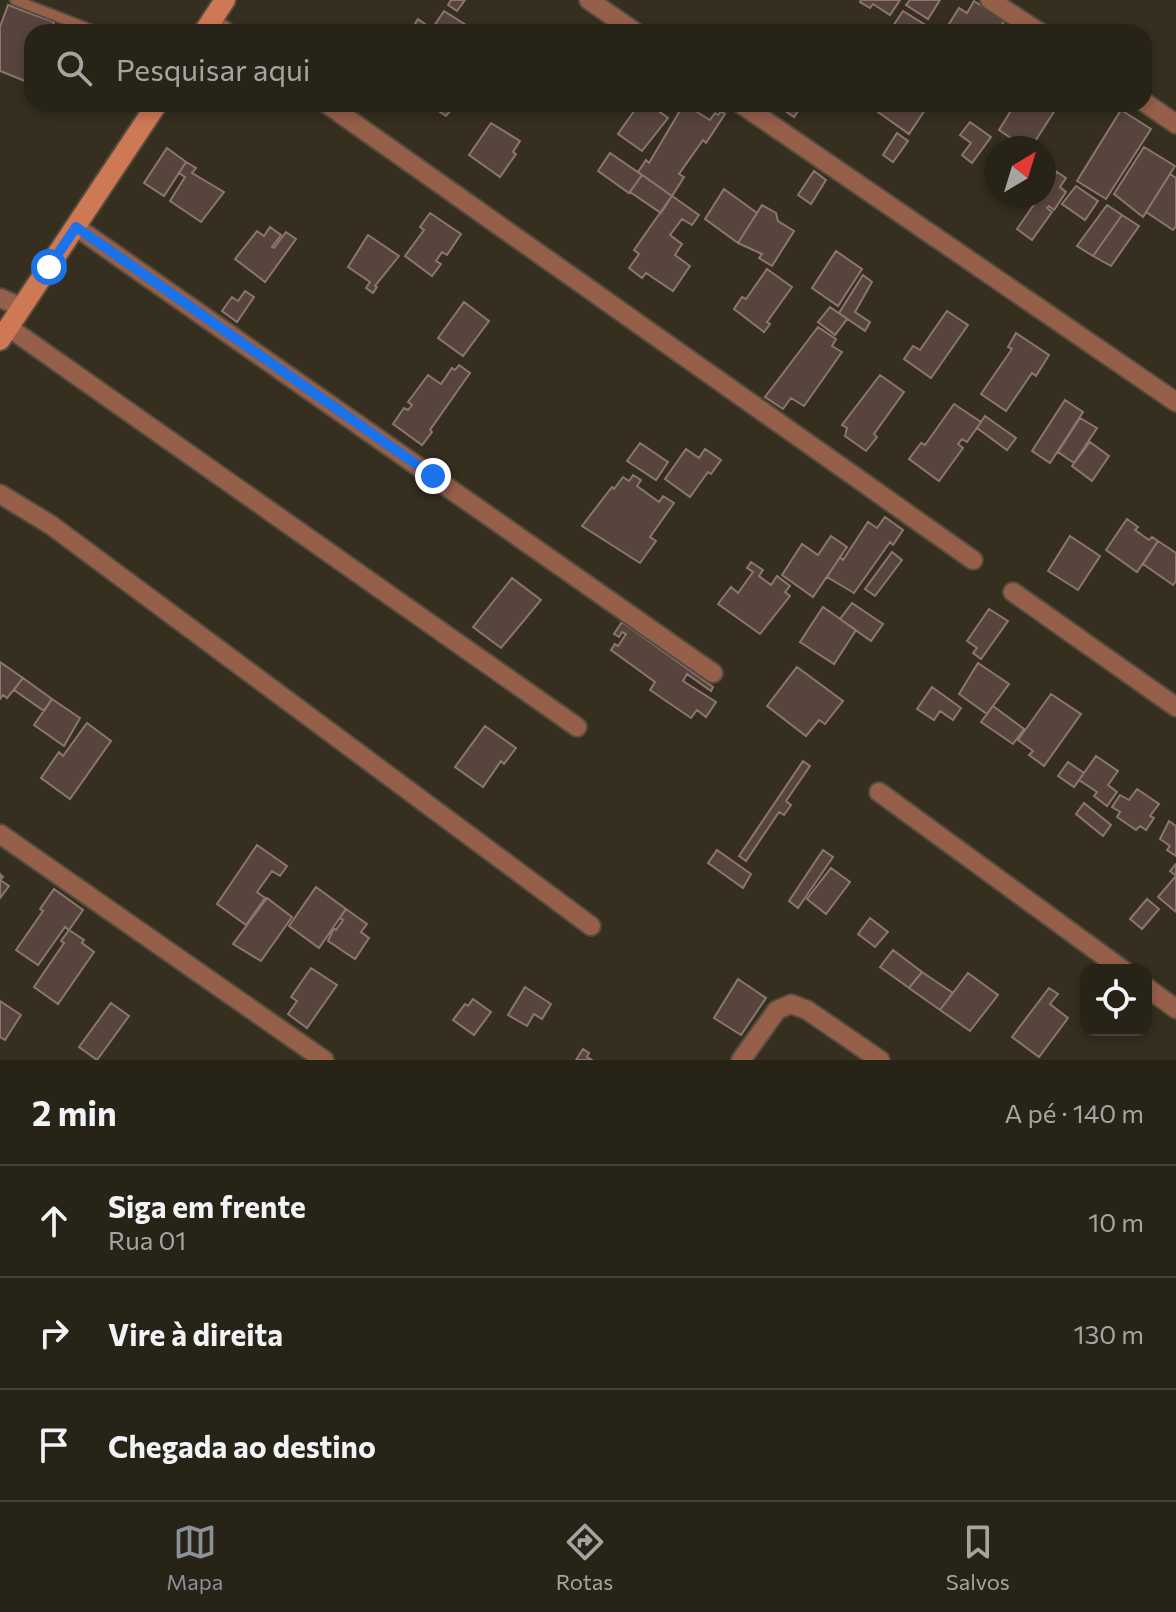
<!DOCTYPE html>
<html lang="pt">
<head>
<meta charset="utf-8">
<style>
  body { margin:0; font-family:Commissioner,sans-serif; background:#342f24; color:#f1f3f6 }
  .controls { position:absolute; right:24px; bottom:24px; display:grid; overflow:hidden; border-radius:16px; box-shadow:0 4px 12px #0003 }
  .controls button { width:72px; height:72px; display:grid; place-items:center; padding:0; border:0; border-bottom:2px solid #444036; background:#282317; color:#f1f3f6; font:40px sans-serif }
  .compass { position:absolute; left:984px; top:136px; width:72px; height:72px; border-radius:50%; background:#282317; box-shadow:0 4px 12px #0003; rotate:38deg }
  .stop { position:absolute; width:24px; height:24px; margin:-18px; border:6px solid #1a73e8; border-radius:50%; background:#fff }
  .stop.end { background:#1a73e8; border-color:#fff; box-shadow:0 2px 8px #0008 }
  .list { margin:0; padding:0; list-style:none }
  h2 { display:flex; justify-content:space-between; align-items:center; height:104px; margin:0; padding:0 32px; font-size:34px }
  h2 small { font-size:26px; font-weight:400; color:#a5a4a1 }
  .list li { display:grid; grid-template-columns:52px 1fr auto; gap:24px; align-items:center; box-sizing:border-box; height:112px; padding:0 32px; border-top:2px solid #444036 }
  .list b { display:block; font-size:30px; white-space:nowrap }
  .list p { margin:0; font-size:26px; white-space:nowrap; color:#a5a4a1 }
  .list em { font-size:26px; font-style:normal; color:#a5a4a1 }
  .icon { flex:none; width:44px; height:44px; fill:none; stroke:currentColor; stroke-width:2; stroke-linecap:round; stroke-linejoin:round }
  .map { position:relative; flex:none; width:1176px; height:1060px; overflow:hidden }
  .search { position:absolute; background:#282317; box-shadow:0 4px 12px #0003; left:24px; right:24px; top:24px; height:88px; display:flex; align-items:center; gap:20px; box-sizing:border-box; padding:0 28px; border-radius:24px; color:#a5a4a1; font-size:30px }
  .sheet { height:440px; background:#282317 }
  nav { display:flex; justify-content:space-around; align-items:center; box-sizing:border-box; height:112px; border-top:2px solid #444036; background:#282317; font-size:22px; color:#a5a4a1 }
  nav a { display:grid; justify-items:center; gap:4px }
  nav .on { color:#8c9099 }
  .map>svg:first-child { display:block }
  .building { fill:#57443c; stroke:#8b766e; stroke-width:2 }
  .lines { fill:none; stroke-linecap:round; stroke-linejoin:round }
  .lane-casing { stroke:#534c3d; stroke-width:13 }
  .street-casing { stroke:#534c3d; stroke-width:22 }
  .secondary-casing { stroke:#534c3d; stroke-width:24 }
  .lane { stroke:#965f4a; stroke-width:9 }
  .street { stroke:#965f4a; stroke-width:18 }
  .secondary { stroke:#cf7855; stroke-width:20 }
  .route { stroke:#1a73e8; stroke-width:10 }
</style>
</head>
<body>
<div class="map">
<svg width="1176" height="1060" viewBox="0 0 1176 1060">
  <rect width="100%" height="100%" fill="#362f1f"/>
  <path class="building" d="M451 0H465L457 11 448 5Z
    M861 0H900L890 15 873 4 870 8 860 2Z
    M910 0H940L928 19 906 5Z
    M974 1 1005 20 997 32H944L959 8 967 13Z
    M8 5 54 22 51 32H32V84L0 71V27Z
    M444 11 477 32H437L432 29Z
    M903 11 937 32H889Z
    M418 19 432 29 437 32H410Z
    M85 104H108L105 111Z
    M428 104H456L446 116Z
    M639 104H649L668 118 642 151 618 134Z
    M684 104 710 120 715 113 718 115 721 111 725 114 706 143 703 140 679 174 684 177 672 196 638 172 646 160 649 163Z
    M784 104H803L794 117 781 108Z
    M884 104H929L909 134 878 112Z
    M1015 104H1059L1034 143 1025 138 1021 145 999 130Z
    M1121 110 1151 129 1106 199 1077 181Z
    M970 122 991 137 972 163 962 155 971 143 960 135Z
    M491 123 520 141 513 152 516 154 500 177 469 155Z
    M897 133 908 141 893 162 883 155Z
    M1144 147 1175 166 1143 217 1114 194Z
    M167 148 186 162 164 196 144 183Z
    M610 153 642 175 629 193 598 171Z
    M186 162 196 168 192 173 224 192 201 222 170 201 185 177 179 173Z
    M1044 163 1057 172 1044 190Z
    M814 171 826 180 811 204 798 195Z
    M1057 172 1066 178 1060 187 1066 192 1054 210 1049 206 1047 208 1052 212 1032 240 1017 229 1040 196H1044V190Z
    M1170 174 1176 178V226L1173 230 1146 212Z
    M642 175 672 196 661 213 630 192Z
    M1076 186 1098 201 1085 220 1062 204Z
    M724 189 757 213 738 243 705 219Z
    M672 196 699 215 692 225 682 219 670 235 682 244 675 255 690 266 673 291 646 273 642 278 629 268 639 254 634 250Z
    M1023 196H1040L1034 204Z
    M762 205 776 213 778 221 794 231 772 266 759 258 762 254 738 243Z
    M1107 205 1122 215 1093 256 1077 246Z
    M430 213 461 234 447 255 442 252 436 261 441 264 432 276 405 256 424 230 420 227Z
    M1122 215 1139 226 1111 266 1093 256Z
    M270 227 281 235 272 247 274 248 286 232 296 239 265 282 235 259 257 231 264 236Z
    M368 235 399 256 375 286 377 287 373 293 366 288 370 282 348 267Z
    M836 251 862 269 838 306 812 288Z
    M767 269 792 287 767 322 770 324 764 332 734 309 742 297 746 299Z
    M863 275 872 282 855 312 870 322 865 331 839 313Z
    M245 291 254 297 237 322 222 311 232 297 238 301Z
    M464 302 489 321 463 356 438 338Z
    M830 307 847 319 835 335 818 322Z
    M947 311 968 325 931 378 904 359 913 346 920 350Z
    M818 327 836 339 832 346 842 352 804 406 791 398 783 409 765 397Z
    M1016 333 1049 355 1036 376 1032 373 1006 411 981 394 1012 349 1008 347Z
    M459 365 470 373 430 430 432 432 422 445 393 424 404 408 408 410 412 405 408 402 428 375 441 384 452 368 455 370Z
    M880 375 904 392 874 434 877 437 866 451 845 436 847 428 842 425Z
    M1065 400 1083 412 1050 463 1032 451Z
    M954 404 981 422 967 442 962 439 958 444 963 448 939 481 909 459 921 443 925 445Z
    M985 416 1016 438 1007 450 977 428Z
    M1080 418 1097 428 1074 463 1058 452Z
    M1090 442 1109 456 1092 481 1072 466Z
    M640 443 668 462 656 480 627 461Z
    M686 449 699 458 705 449 721 460 711 474 708 472 690 497 665 479Z
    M633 475 641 480 637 486 659 502 663 496 674 503 650 537 656 541 640 563 582 526 612 487 614 489 623 477 629 481Z
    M885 517 903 530 893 545 890 542 854 593 827 577 840 557 843 560 868 522 877 528Z
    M1127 519 1138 527 1135 530 1149 540 1152 537 1158 541 1137 572 1106 550Z
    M831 536 847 547 813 597 782 575 802 544 818 555Z
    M1070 536 1100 556 1078 590 1048 571Z
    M1158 541 1176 553V581L1173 585 1143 564Z
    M892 552 902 560 875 596 865 589Z
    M751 562 763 570 759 576 771 585 777 576 790 586 785 592 790 596 760 634 718 604 731 587 738 593 753 572 747 568Z
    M512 578 541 600 501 648 473 627Z
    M852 603 883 624 871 641 840 619Z
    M823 607 856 630 834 664 800 642Z
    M989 609 1008 621 981 659 973 653 977 648 967 641Z
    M622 622 713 687 711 691 687 674 683 681 716 702 706 717 697 710 691 718 650 690 655 682 611 650 615 644 618 646 626 634 622 632 619 637 614 634Z
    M0 662 23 678 7 698 3 695 0 699Z
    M978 663 1009 684 987 714 959 694Z
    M797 667 843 701 825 724 819 720 806 736 767 706Z
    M23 678 52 699 44 711 14 690Z
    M932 687 961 708 953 720 940 711 934 720 917 709Z
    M1051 694 1081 714 1044 766 1029 755 1033 751 1018 740Z
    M52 699 80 718 64 746 34 725Z
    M993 706 1024 729 1013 744 981 722Z
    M87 723 111 741 70 799 41 778 59 752 63 756Z
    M485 726 516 748 504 764 501 761 483 787 455 767Z
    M1096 756 1118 771 1108 785 1117 792 1107 806 1094 796 1097 792 1079 780Z
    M803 761 810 766 786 801 791 805 784 815 779 812 746 861 739 856Z
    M1068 762 1084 773 1074 787 1058 776Z
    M1137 789 1159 804 1150 816 1154 818 1146 830 1140 826 1136 830 1117 817 1120 812 1112 807 1120 795 1129 800Z
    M1084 803 1111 825 1103 836 1076 814Z
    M1169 821 1176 826V856L1167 850 1170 846 1160 839Z
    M257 845 287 866 280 876 272 871 257 892 265 898 246 925 217 904Z
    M717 850 751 874 743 888 708 863Z
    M823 850 833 857 798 908 789 901Z
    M1176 864V912L1158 897 1176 876 1170 871Z
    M831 868 850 882 826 914 807 899Z
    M0 874 3 877 0 880 9 886 0 898Z
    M316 887 346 909 319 948 289 926Z
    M54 889 83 910 69 930 65 927 38 965 16 950 43 911 40 909Z
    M267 898 292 917 261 961 233 944Z
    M1147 899 1159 909 1142 929 1130 919Z
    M346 909 367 924 361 932 369 938 355 959 328 941 334 928 336 930 343 920 340 918Z
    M870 918 888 932 875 947 858 934Z
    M69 930 84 940 82 943 94 952 58 1004 34 987 64 943 61 941Z
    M893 950 922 972 909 988 880 967Z
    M311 968 337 985 307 1028 288 1014 297 1001 291 997Z
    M922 972 953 993 940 1010 909 988Z
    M968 973 998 995 970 1031 940 1010Z
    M738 979 766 998 741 1035 714 1018Z
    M525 987 551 1004 542 1019 534 1014 527 1026 508 1015Z
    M1049 988 1058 994 1050 1004 1068 1018 1039 1057 1012 1037Z
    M473 999 491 1012 474 1035 453 1020 465 1004 468 1006Z
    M0 1001 21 1015 5 1040 0 1037Z
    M111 1003 129 1016 97 1060 79 1047Z
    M583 1049 589 1053 587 1057 592 1060H576Z"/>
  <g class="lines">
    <defs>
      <path id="lane" d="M15 0 97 32"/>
      <path id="street" d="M589 0 635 32
        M990 0 1039 32
        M211 22 226 32
        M1144 102 1176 124
        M327 104 973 560
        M741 104 1176 402
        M76 227 713 673
        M0 298 22 307
        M8 327 577 727
        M0 494 51 525 591 926
        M1013 592 1176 707
        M879 792 1123 970
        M0 834 324 1060
        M1146 987 1176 1009
        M741 1060 777 1010 791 1004 807 1010 880 1060"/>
      <path id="secondary" d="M204 32 225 0
        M0 340 157 104"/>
    </defs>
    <use href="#lane" class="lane-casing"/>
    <use href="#street" class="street-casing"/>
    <use href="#secondary" class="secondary-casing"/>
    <use href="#lane" class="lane"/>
    <use href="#street" class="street"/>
    <use href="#secondary" class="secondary"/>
  </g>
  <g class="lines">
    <path class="route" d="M49 267 76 227 433 476"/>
  </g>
</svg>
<div class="controls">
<button><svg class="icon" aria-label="locate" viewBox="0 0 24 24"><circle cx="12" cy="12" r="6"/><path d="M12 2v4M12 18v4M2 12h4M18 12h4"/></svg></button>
</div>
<svg class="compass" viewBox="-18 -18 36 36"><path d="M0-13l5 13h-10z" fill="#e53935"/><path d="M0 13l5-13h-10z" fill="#a5a4a1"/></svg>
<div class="stop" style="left:49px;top:267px"></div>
<div class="stop end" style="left:433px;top:476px"></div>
<div class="search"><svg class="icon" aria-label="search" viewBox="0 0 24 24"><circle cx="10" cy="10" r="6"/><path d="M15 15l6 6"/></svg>Pesquisar aqui</div>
</div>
<section class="sheet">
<h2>2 min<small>A pé · 140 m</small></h2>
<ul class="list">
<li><svg class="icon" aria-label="ahead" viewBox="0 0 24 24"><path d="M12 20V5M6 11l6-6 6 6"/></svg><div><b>Siga em frente</b><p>Rua 01</p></div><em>10 m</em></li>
<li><svg class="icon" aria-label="right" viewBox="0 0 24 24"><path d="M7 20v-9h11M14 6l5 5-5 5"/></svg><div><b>Vire à direita</b></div><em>130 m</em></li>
<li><svg class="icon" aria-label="arrive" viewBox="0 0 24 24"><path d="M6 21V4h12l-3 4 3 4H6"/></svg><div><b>Chegada ao destino</b></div></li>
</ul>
</section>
<nav>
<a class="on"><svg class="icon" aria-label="map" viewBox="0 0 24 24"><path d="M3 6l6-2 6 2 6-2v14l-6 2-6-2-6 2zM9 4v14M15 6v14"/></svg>Mapa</a>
<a><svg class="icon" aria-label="directions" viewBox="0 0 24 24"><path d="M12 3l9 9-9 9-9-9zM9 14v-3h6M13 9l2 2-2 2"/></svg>Rotas</a>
<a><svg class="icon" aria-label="saved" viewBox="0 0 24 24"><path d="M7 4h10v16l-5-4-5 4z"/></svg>Salvos</a>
</nav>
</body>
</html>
